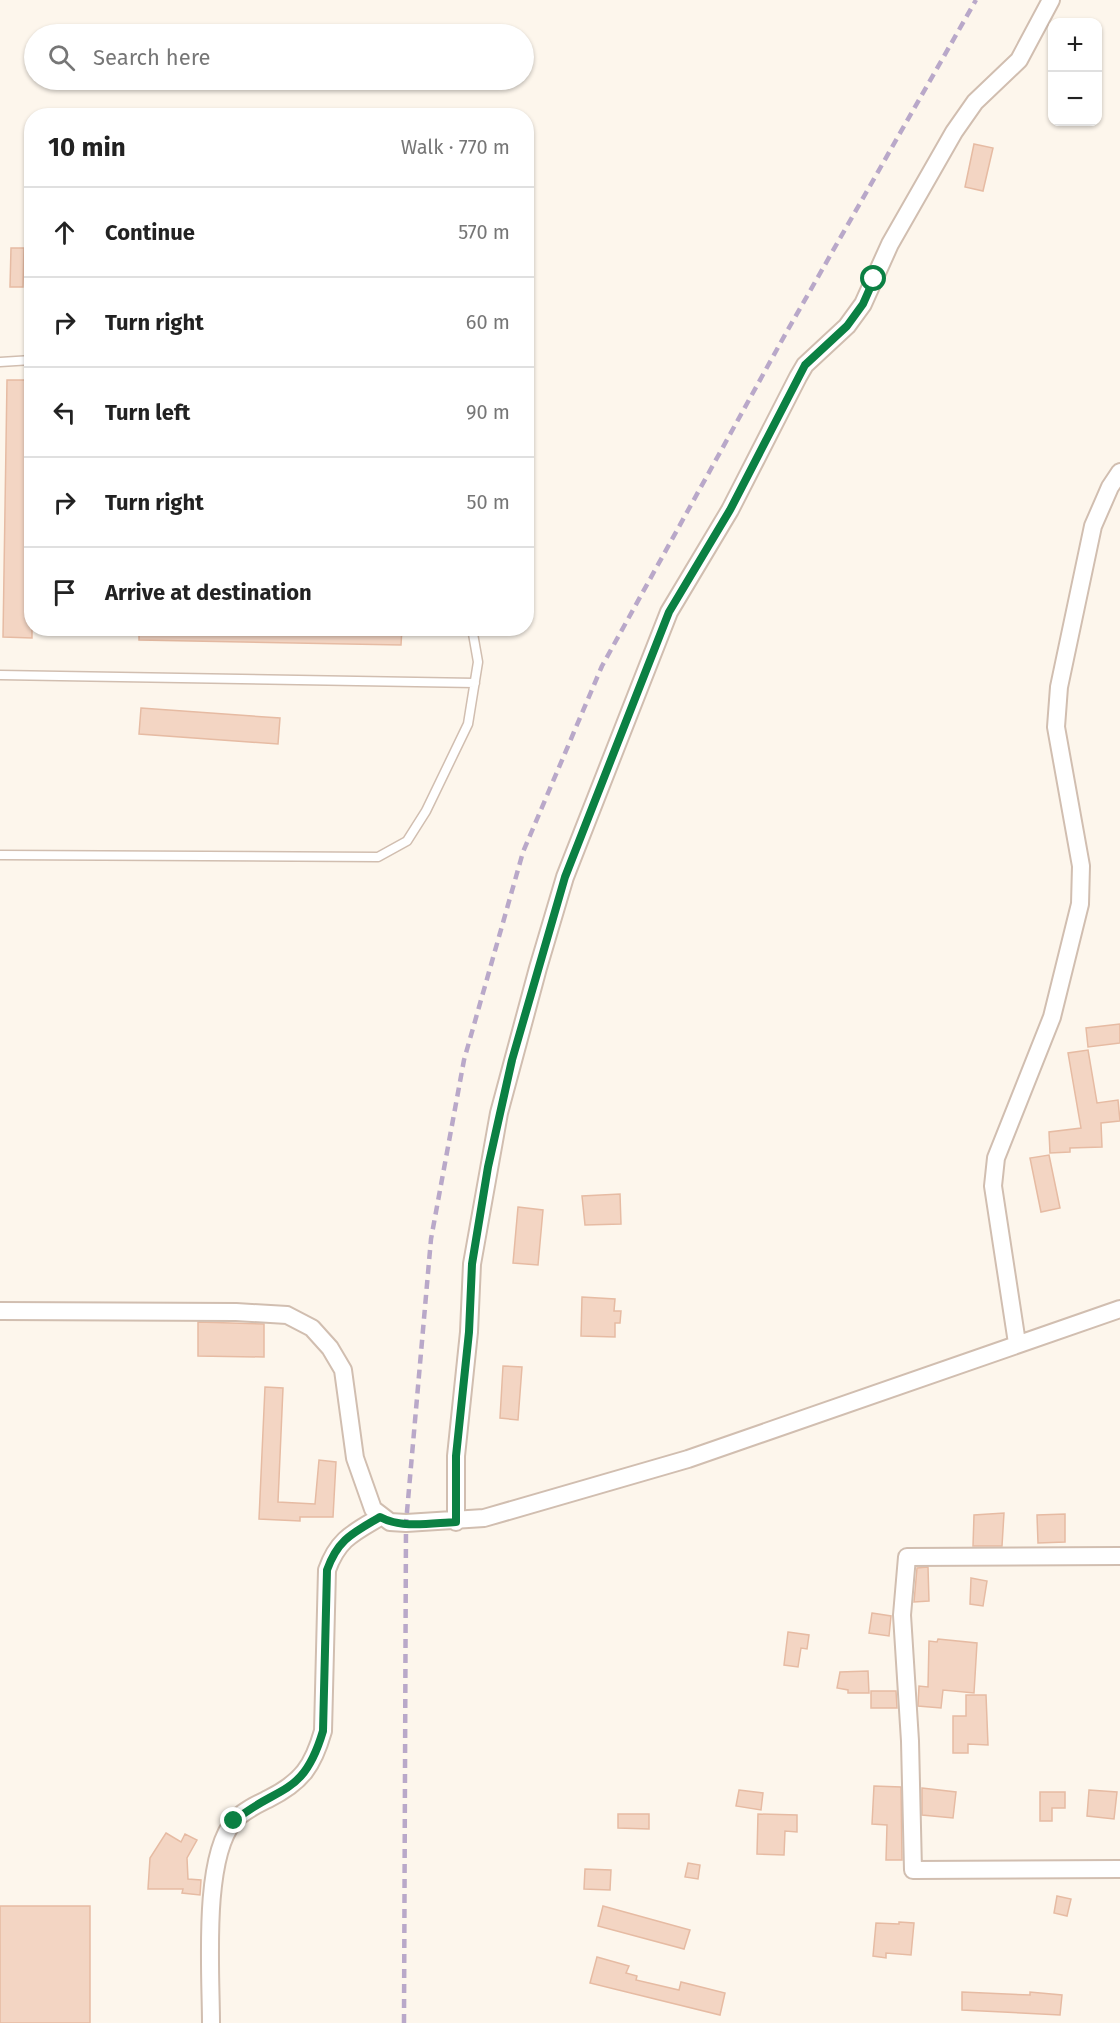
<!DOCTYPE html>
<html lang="en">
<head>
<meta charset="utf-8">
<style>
  body { margin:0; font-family:"Fira Sans",sans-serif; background:#f6f6f6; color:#222 }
  .controls { position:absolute; right:18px; top:18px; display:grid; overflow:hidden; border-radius:12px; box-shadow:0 2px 4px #0004 }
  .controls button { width:54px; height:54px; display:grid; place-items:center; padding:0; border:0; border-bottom:2px solid #e0e0e0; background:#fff; color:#222; font:30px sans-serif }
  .stop { position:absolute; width:18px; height:18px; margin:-14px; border:4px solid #0b8043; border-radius:50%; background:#fff }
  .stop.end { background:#0b8043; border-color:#fff; box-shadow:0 2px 6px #0008 }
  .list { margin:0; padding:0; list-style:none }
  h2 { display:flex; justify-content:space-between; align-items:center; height:78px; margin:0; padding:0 24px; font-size:26px }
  h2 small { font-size:20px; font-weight:400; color:#767676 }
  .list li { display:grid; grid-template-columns:39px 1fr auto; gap:18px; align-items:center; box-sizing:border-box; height:90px; padding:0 24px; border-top:2px solid #e0e0e0 }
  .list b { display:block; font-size:22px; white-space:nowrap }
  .list em { font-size:20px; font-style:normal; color:#767676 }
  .icon { flex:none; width:33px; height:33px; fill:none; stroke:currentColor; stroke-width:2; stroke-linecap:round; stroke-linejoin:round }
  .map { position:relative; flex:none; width:1120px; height:2023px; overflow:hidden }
  .search { position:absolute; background:#fff; box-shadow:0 2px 4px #0004; left:24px; top:24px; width:510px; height:66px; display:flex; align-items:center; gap:15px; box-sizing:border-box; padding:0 21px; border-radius:33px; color:#767676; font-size:22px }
  .panel { position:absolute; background:#fff; box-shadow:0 2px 4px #0004; left:24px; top:108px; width:510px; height:528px; border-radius:24px }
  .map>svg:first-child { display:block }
  .building { fill:#f3d5c3; stroke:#e6bba3; stroke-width:1.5 }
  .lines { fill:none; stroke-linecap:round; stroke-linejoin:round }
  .lane-casing { stroke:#d1beb0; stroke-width:11 }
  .street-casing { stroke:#d1beb0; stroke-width:20 }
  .lane { stroke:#fff; stroke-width:8 }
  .street { stroke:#fff; stroke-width:16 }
  .rail { stroke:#b9a8c9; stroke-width:4.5; stroke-dasharray:9 6; stroke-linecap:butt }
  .route { stroke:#0b8043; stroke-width:8 }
</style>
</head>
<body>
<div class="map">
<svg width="1120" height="2023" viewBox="0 0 1120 2023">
  <rect width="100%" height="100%" fill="#fdf6ec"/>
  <path class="building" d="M974 144 993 148 983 191 965 187Z
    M11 248H24L23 287H10Z
    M7 380H32V638L3 637Z
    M139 628H402L401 645 139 640Z
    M141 708 280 718 278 744 139 734Z
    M1120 1024V1043L1088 1047 1086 1028Z
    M1088 1050 1097 1103 1118 1100 1120 1121 1101 1123 1102 1147 1070 1148V1152L1050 1153 1049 1132 1081 1128 1068 1053Z
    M1049 1155 1060 1208 1041 1212 1030 1158Z
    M620 1194 621 1224 585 1225 582 1196Z
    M518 1207 543 1210 538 1265 513 1263Z
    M582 1297 615 1299 614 1311H621L620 1323H615V1337L581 1336Z
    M198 1322 264 1324V1357L198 1356Z
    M503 1366 522 1367 518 1420 500 1418Z
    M265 1387 283 1388 278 1502 315 1504 319 1460 336 1462 333 1517H300V1521L259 1519Z
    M1004 1513 1002 1546H973L974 1515Z
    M1065 1514V1542L1038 1543 1037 1515Z
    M928 1567 929 1601 914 1602 917 1568Z
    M971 1578 987 1581 983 1606 970 1604Z
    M872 1613 891 1616 889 1636 869 1633Z
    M788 1632 809 1635 807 1649 801 1648 798 1667 784 1665Z
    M938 1639 977 1643 974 1693 943 1690 941 1708 918 1706 919 1686 928 1687 929 1641 937 1642Z
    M868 1671 869 1693H848V1690L837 1688 840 1672Z
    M871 1691H896L897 1708H871Z
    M966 1695H986L988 1745 968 1744V1753H953V1716H966Z
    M874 1786 901 1787 902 1860H886L887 1825 872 1824Z
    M922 1788 956 1792 953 1818 922 1815Z
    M739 1790 763 1793 761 1810 736 1806Z
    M1089 1790 1117 1792 1114 1819 1087 1816Z
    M1040 1792H1065V1808H1052V1821H1040Z
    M618 1814H649V1829L618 1828Z
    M758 1814 797 1815V1832L785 1831 784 1855 757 1854Z
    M166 1833 181 1842 185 1834 197 1840 187 1858 188 1879 201 1880 200 1895 182 1893 183 1889H148L150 1858Z
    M688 1863 700 1865 698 1879 685 1877Z
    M585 1869 611 1870 610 1890 584 1889Z
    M1057 1896 1071 1899 1067 1916 1054 1913Z
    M0 1906H90V2023H0Z
    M603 1906 690 1930 684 1949 598 1926Z
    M899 1922 914 1923 911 1955 886 1953V1958L873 1956 876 1923 899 1924Z
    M597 1957 629 1966 626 1973 637 1976 636 1980 679 1990 681 1982 725 1993 720 2015 590 1983Z
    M962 1992 1030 1995V1992L1062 1995 1060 2015 962 2010Z"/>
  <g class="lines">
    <defs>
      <path id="lane" d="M0 362 32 360
        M0 675 475 683
        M0 855 378 857 407 841 426 811 468 724 478 662 472 628"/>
      <path id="street" d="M0 1311 236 1312 287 1315 312 1328 330 1348 343 1370 355 1458 373 1509 390 1522 406 1523 484 1518 688 1459 1120 1309
        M1017 1343 993 1186 996 1158 1052 1017 1080 904 1081 866 1056 727 1059 687 1093 526 1110 487 1120 472
        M456 1522V1456L469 1332 472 1264 499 1113 538 968 565 877 669 612 730 510 798 377 805 365 847 326 863 304 890 244 954 132 975 102 1019 60 1051 0
        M1120 1556 907 1557 902 1615 910 1741 913 1870 1120 1869
        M211 2023C211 1973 202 1859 234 1821 243 1811 256 1805 268 1799 302 1782 313 1766 323 1731L327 1570C338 1539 353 1533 380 1517"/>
    </defs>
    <use href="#lane" class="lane-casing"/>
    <use href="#street" class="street-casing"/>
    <use href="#lane" class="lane"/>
    <use href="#street" class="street"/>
    <path class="rail" d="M404 2023 406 1523 431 1239 464 1060 523 852 602 666 786 333 976 0"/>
  </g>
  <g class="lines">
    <path class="route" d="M234 1821C279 1784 303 1798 323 1731L327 1570C338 1539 353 1533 380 1517 402 1529 432 1523 456 1522V1456L469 1332 472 1264 488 1167 512 1060 565 877 669 612 730 510 805 365 847 326 863 304 874 279"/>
  </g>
</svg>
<div class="controls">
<button>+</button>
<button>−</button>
</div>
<div class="stop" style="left:874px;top:279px"></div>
<div class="stop end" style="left:234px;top:1821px"></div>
<div class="search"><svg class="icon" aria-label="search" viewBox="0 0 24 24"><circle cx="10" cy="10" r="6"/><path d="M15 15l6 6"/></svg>Search here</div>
<section class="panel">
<h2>10 min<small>Walk · 770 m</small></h2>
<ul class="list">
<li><svg class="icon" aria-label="ahead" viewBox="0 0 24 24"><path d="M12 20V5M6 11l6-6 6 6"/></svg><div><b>Continue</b></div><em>570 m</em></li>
<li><svg class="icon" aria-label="right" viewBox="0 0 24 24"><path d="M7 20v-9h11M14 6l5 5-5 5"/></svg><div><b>Turn right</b></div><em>60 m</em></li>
<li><svg class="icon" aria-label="left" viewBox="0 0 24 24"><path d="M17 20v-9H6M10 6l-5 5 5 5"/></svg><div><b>Turn left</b></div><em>90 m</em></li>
<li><svg class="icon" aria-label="right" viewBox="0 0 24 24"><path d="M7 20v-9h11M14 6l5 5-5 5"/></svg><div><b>Turn right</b></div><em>50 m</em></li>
<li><svg class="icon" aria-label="arrive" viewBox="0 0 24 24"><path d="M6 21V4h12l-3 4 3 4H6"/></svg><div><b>Arrive at destination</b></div></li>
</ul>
</section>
</div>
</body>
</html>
